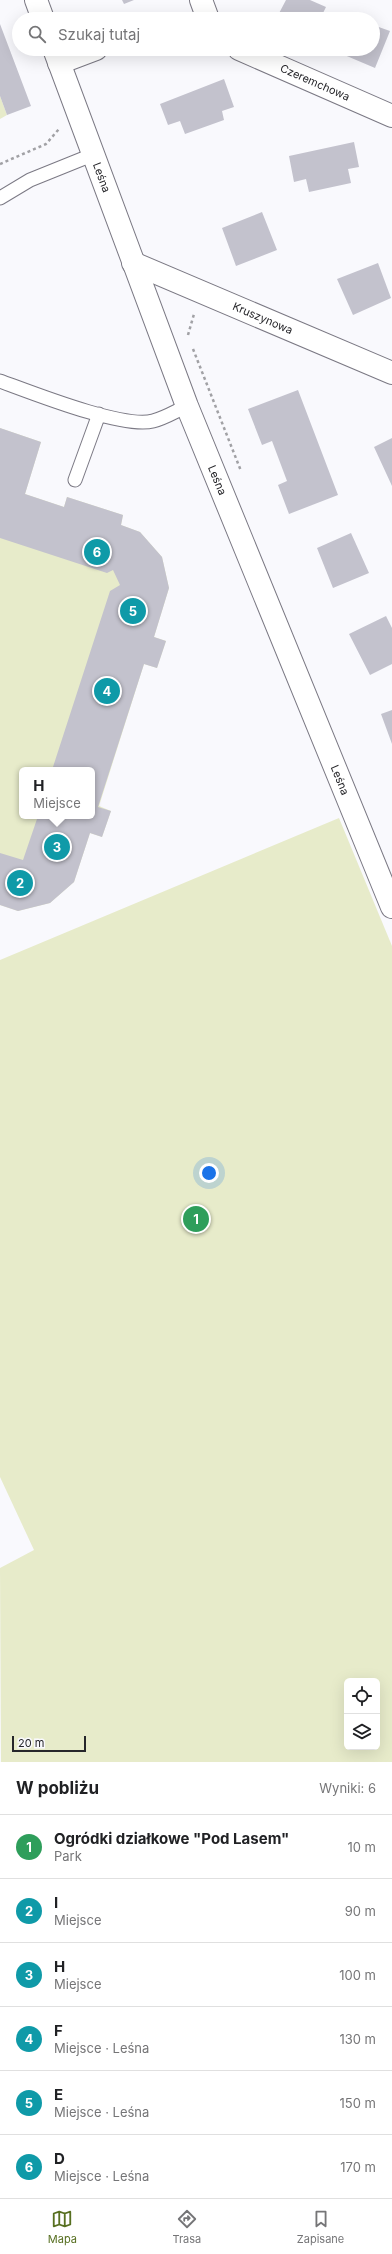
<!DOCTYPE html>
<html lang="pl">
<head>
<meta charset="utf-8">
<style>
  body { margin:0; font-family:Inter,sans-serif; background:#f2f2f2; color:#202124 }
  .controls { position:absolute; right:12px; bottom:12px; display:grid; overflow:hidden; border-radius:6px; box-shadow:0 4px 16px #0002 }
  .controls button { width:36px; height:36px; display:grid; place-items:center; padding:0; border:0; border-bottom:1px solid #e0e0e0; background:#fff; color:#202124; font:20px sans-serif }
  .scale { position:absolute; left:12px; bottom:10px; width:74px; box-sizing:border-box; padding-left:4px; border:2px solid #26262a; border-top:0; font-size:11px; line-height:14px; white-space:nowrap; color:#26262a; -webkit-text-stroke:3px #f9f9fd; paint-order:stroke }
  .you { position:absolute; left:209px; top:1173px; width:14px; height:14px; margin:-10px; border:3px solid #fff; border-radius:50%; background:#1a73e8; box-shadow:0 0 0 6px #1a73e833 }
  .badge { display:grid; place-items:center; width:26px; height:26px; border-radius:50%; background:#576f20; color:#fff; font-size:13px; font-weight:700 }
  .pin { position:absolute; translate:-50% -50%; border:2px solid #fff; box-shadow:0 1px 4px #0006 }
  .popup { position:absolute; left:19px; top:767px; width:76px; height:52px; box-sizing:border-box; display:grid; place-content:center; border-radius:6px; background:#fff; filter:drop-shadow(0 1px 3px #0005); font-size:13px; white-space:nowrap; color:#757577 }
  .popup b { font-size:15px; color:#202124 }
  .popup::after { content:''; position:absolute; left:50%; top:100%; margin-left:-8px; border:8px solid transparent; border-top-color:#fff }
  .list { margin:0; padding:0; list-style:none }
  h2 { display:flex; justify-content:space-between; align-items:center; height:52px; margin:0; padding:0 16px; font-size:17px }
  h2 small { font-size:13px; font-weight:400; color:#757577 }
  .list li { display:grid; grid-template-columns:26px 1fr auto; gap:12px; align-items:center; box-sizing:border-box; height:64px; padding:0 16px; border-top:1px solid #e0e0e0 }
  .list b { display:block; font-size:15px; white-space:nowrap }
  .list p { margin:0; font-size:13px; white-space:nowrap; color:#757577 }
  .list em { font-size:13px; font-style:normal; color:#757577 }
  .icon { flex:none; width:22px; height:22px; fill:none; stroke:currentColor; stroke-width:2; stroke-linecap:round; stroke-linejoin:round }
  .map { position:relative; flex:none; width:392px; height:1762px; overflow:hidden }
  .search { position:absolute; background:#fff; box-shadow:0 4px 16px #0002; left:12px; right:12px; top:12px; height:44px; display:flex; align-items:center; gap:10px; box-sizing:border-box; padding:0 14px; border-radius:22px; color:#757577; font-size:15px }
  .sheet { height:436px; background:#fff }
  nav { display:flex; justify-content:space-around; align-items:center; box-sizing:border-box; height:56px; border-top:1px solid #e0e0e0; background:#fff; font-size:11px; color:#757577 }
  nav a { display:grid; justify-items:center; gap:2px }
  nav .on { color:#576f20 }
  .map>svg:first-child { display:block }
  .green { fill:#e7ebca; fill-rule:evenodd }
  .building { fill:#c3c2cd }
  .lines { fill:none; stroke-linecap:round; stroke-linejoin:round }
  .lane-casing { stroke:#7b7984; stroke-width:15 }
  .street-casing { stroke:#7b7984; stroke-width:24 }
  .path { stroke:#a1a1a5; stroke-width:2.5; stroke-dasharray:3 3; stroke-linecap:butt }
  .lane { stroke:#fff; stroke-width:13 }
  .street { stroke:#fff; stroke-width:22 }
  .labels { text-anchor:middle; stroke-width:3.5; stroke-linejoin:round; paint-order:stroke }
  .street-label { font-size:11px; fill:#26262a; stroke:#f9f9fd }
</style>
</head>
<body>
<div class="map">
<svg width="392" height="1762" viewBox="0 0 392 1762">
  <rect width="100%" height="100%" fill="#f9f9fd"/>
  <path class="green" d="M0 96 7 115 0 119Z
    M0 428 41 442 25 494 64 507 67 497 123 515 121 525 140 532 162 557 169 588 154 637 166 641 157 668 144 664 99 806 111 811 102 837 90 833 74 882 50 903 18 911 0 905ZM22 770H92V816H22Z
    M339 818 392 946V1762H1L0 1568 34 1550 0 1477V960ZM347 1681H377V1747H347Z"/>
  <path class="building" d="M122 0H134L124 4Z
    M286 0H310L326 7 320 19H276Z
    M0 24 31 106 7 115 0 96Z
    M373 25 390 31 375 68 335 51 336 49H373Z
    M224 79 234 107 222 111 224 120 185 134 180 121 168 125 160 104Z
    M354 142 359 167 348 169 351 183 309 192 306 179 294 182 289 156Z
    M262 212 277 250 236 266 222 228Z
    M378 263 391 298 353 315 337 279Z
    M298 390 338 495 289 514 278 485 287 481 272 441 262 445 248 409Z
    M0 428 41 442 25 494 64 507 67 497 123 515 121 525 140 532 162 557 169 588 154 637 166 641 157 668 144 664 98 807 111 811 102 837 90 833 74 882 50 903 18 911 0 905V853L23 860 38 816H92V770H52L110 591 120 585 113 570 107 573 0 538Z
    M392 438V486L374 447Z
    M351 533 369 573 333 588 317 548Z
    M386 616 392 628V664L370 675 349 634Z
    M392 710V744L381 714Z"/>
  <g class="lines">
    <defs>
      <path id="lane" d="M0 198 30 180 92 155
        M0 381C33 393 123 429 153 421 165 418 176 411 187 406
        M75 480 99 414"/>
      <g id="street">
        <path d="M36 0 43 19"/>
        <path d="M201 0 208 19"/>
        <path id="s1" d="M54 49 187 406 392 907"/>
        <path id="s2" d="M239 49 392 116"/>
        <path d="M59 63 96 49"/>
        <path id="s3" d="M133 263 392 373"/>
      </g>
    </defs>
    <use href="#lane" class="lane-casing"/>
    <use href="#street" class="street-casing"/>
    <path class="path" d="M0 164 46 144 59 129
      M188 335 194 314
      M193 349 241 471"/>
    <use href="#lane" class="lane"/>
    <use href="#street" class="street"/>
  </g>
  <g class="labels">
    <g class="street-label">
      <text dy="4" stroke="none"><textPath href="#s2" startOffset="83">Czeremchowa</textPath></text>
      <text dy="4" stroke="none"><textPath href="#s1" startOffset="137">Leśna</textPath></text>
      <text dy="4" stroke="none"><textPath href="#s3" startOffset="141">Kruszynowa</textPath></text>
      <text dy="4" stroke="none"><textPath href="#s1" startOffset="461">Leśna</textPath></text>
      <text dy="4" stroke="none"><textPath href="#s1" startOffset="785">Leśna</textPath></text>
    </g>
  </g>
</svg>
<div class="controls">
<button><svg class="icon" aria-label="locate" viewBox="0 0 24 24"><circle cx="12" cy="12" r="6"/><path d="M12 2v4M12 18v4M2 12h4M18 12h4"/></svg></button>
<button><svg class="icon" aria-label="layers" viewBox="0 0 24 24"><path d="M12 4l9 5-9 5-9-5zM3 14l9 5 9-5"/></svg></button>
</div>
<div class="scale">20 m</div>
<div class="you"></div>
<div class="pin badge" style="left:196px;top:1219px;background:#2e9e5b">1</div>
<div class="pin badge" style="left:20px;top:883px;background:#0f9aa8">2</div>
<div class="pin badge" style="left:57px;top:847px;background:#0f9aa8">3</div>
<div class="popup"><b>H</b>Miejsce</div>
<div class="pin badge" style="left:107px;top:691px;background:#0f9aa8">4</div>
<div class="pin badge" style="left:133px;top:611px;background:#0f9aa8">5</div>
<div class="pin badge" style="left:97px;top:552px;background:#0f9aa8">6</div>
<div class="search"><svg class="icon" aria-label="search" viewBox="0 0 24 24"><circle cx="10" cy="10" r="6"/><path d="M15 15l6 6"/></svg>Szukaj tutaj</div>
</div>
<section class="sheet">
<h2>W pobliżu<small>Wyniki: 6</small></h2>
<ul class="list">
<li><span class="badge" style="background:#2e9e5b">1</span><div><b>Ogródki działkowe &quot;Pod Lasem&quot;</b><p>Park</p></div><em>10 m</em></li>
<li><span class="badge" style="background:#0f9aa8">2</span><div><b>I</b><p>Miejsce</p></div><em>90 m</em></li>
<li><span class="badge" style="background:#0f9aa8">3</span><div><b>H</b><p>Miejsce</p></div><em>100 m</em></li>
<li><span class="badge" style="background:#0f9aa8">4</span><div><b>F</b><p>Miejsce · Leśna</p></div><em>130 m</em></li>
<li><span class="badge" style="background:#0f9aa8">5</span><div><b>E</b><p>Miejsce · Leśna</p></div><em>150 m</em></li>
<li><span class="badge" style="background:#0f9aa8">6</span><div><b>D</b><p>Miejsce · Leśna</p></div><em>170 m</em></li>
</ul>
</section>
<nav>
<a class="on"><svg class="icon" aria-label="map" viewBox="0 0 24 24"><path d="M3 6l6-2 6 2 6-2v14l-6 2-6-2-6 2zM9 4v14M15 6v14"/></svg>Mapa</a>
<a><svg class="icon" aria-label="directions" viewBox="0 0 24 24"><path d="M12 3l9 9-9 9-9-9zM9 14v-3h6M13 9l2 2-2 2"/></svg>Trasa</a>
<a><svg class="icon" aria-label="saved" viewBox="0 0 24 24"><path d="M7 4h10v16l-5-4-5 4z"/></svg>Zapisane</a>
</nav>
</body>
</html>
